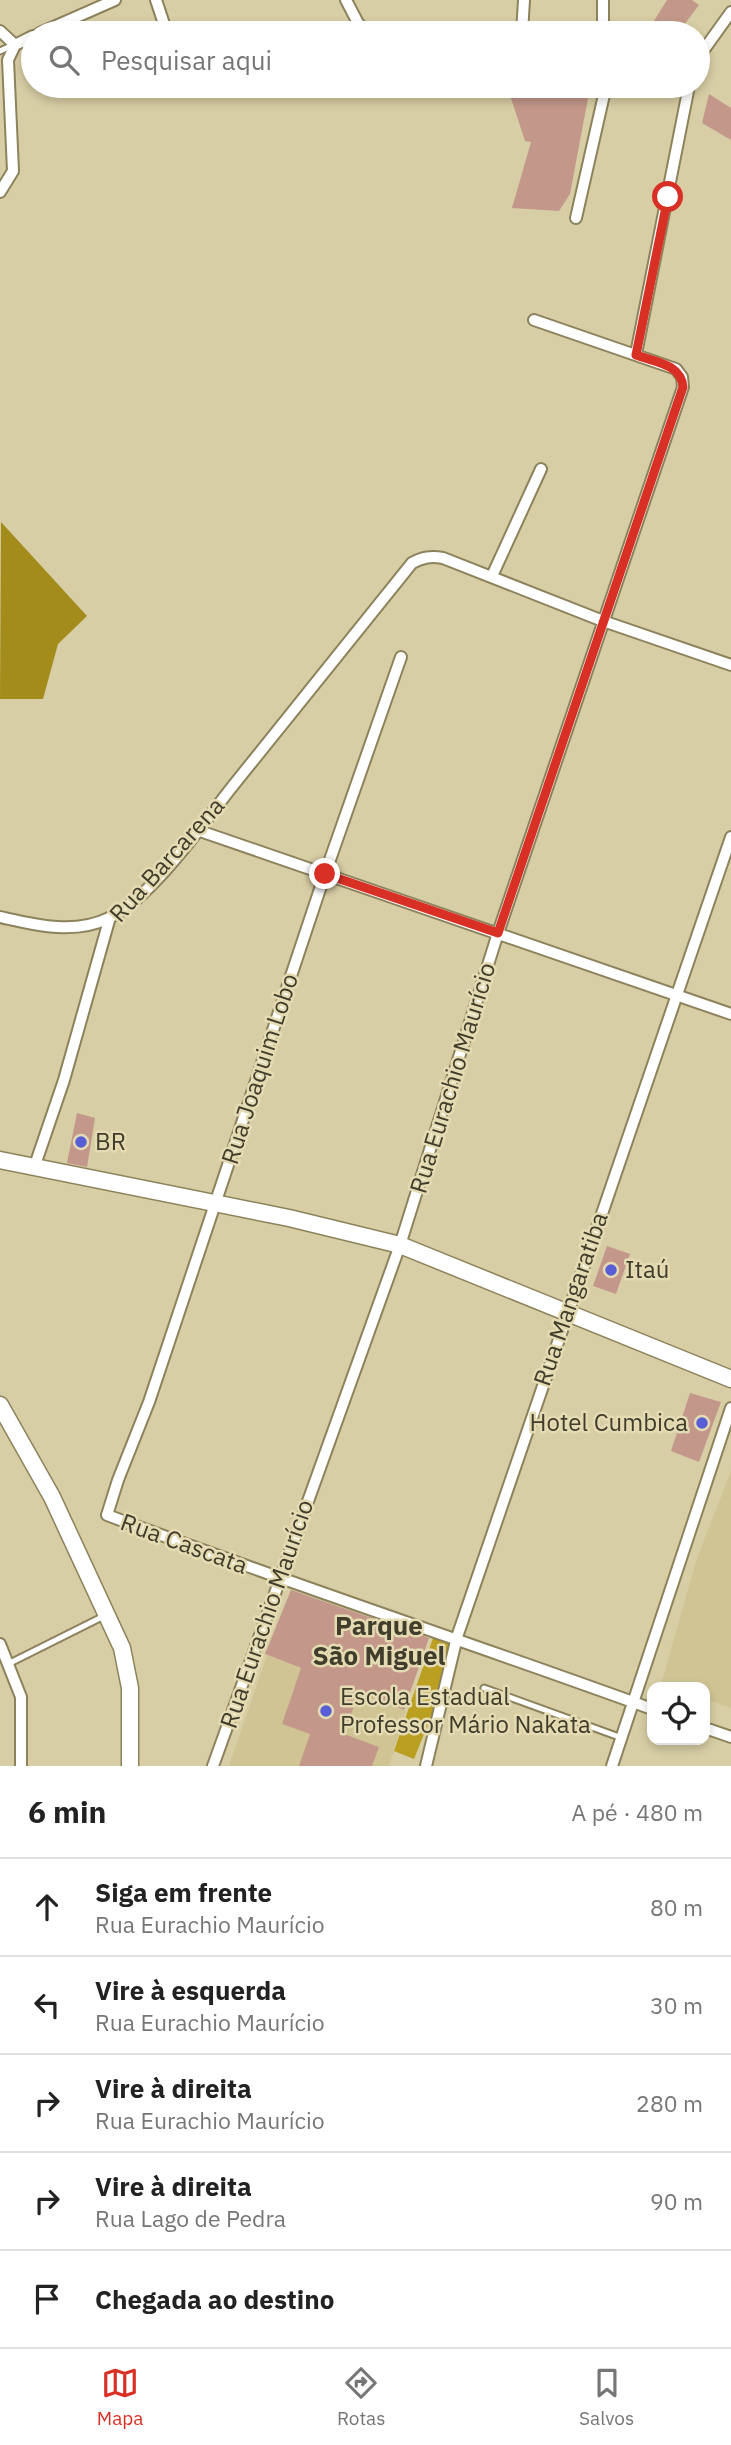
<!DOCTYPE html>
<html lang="pt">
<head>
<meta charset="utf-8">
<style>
  body { margin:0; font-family:"IBM Plex Sans",sans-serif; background:#f6f6f6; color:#222 }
  .controls { position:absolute; right:21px; bottom:21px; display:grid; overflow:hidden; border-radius:14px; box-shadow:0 4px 10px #0003 }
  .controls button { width:63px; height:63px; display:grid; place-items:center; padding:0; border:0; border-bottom:2px solid #e0e0e0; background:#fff; color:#222; font:35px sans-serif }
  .stop { position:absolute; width:21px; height:21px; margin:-16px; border:5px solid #d93025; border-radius:50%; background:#fff }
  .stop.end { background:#d93025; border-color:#fff; box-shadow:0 2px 7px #0008 }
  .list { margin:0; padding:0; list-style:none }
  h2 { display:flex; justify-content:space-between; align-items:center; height:91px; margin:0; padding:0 28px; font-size:30px }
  h2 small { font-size:23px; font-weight:400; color:#767676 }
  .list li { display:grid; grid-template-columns:46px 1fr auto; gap:21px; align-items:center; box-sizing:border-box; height:98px; padding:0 28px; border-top:2px solid #e0e0e0 }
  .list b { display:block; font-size:26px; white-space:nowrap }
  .list p { margin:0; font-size:23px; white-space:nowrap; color:#767676 }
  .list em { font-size:23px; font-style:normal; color:#767676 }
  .icon { flex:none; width:38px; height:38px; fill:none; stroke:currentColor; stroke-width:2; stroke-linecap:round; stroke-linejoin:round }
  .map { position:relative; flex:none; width:731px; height:1766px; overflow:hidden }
  .search { position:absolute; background:#fff; box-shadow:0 4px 10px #0003; left:21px; right:21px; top:21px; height:77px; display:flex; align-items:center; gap:18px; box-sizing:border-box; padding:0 24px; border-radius:38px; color:#767676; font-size:26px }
  .sheet { height:581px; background:#fff }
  nav { display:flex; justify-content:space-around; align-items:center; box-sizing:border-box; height:98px; border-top:2px solid #e0e0e0; background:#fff; font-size:19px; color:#767676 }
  nav a { display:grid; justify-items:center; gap:4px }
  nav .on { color:#d93025 }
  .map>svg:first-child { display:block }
  .built { fill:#d0c494 }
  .green { fill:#ba9f21 }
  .forest { fill:#a38c1b }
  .building { fill:#c3988b }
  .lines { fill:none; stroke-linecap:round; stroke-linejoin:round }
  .lane-casing { stroke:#8c835c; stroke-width:9 }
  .street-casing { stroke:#8c835c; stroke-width:14 }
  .secondary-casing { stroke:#8c835c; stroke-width:19 }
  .lane { stroke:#fff; stroke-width:5 }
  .street { stroke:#fff; stroke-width:10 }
  .secondary { stroke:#fff; stroke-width:16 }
  .route { stroke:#d93025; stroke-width:9 }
  .poi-dot { fill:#585fd6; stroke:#e5dbb2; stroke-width:2.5 }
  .labels { text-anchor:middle; stroke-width:5; stroke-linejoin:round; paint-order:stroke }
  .street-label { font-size:24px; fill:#413d2c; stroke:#e5dbb2 }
  .poi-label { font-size:24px; fill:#413d2c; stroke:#e5dbb2; text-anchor:start }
  .neighbourhood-label { font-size:26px; font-weight:bold; fill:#413d2c; stroke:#e5dbb2 }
</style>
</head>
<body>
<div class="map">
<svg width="731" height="1766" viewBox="0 0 731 1766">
  <rect width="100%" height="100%" fill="#d8cea5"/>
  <path class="built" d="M731 1471V1708L705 1699V1687L661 1685 696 1561Z
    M267 1655 406 1711 389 1766H229Z"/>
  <path class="green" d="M433 1638 451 1643 434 1709 414 1759 394 1751Z"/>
  <path class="forest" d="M1 522 87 616 58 644 43 699H0Z"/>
  <path class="building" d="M667 0H692L699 5 678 33H661L650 27Z
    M516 86H552L589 93 570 194 559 211 512 208 531 142 525 141 509 92Z
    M709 94 731 108V140L702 123Z
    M77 1113 95 1118 87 1167 67 1163Z
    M607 1246 630 1254 616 1294 593 1286Z
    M690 1393 721 1402 699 1462 671 1451Z
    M291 1590 429 1638 404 1710 359 1692 344 1734 379 1747 372 1766H299L310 1734 282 1724 301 1668 265 1654Z"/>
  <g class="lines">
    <defs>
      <path id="lane" d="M0 51 13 45
        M10 1663 104 1616
        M484 1688 622 1738"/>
      <path id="street" d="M156 0 167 33
        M346 0 358 23 368 33
        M0 31 15 45
        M40 33 115 0
        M522 33 524 0
        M603 33V0
        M15 45 33 36
        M698 58 731 12
        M0 192 13 171 8 60 15 45
        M576 218 606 86
        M636 354 689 86
        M492 576 541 469
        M401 657 325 874 149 1402 118 1480 107 1515C288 1583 471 1643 652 1709
        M197 830 731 1014
        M0 917C36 925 74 935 109 918 152 897 202 825 232 787 292 712 352 638 412 563 423 557 431 556 443 558L603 621 731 665
        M34 1168 64 1080 110 917
        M0 1644 21 1697V1766
        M705 1728 731 1737
        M213 1766 400 1245 498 933 683 387 682 377 676 369 534 320
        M426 1766 457 1637 731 837
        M612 1766 731 1408"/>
      <path id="secondary" d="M0 1160 289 1218 400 1245 731 1379
        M0 1405 52 1497 122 1648 130 1688V1766"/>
    </defs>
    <use href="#lane" class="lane-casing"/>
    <use href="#street" class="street-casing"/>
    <use href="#secondary" class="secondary-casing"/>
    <use href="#lane" class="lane"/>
    <use href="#street" class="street"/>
    <use href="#secondary" class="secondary"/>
  </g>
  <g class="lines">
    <path class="route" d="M325 874 498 933 683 387C681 364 655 362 636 355L668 197"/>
  </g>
  <g class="poi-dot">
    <circle cx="81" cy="1142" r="7"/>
    <circle cx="611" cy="1270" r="7"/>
    <circle cx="702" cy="1423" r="7"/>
    <circle cx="326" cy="1711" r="7"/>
  </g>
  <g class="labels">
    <g class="street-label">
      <text transform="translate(167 860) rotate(-48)" y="8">Rua Barcarena</text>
      <text transform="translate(260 1069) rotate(-72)" y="8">Rua Joaquim Lobo</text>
      <text transform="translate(453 1078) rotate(-73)" y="8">Rua Eurachio Maurício</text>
      <text transform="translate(571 1299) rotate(-71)" y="8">Rua Mangaratiba</text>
      <text transform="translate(184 1544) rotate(20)" y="8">Rua Cascata</text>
      <text transform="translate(267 1614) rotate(-71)" y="8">Rua Eurachio Maurício</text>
    </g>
    <g class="poi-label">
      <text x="95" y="1150">BR</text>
      <text x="625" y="1278">Itaú</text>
      <text x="688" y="1431" text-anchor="end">Hotel Cumbica</text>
      <text x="340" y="1705">Escola Estadual<tspan x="340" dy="28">Professor Mário Nakata</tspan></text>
    </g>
    <g class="neighbourhood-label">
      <text x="379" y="1635">Parque<tspan x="379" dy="30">São Miguel</tspan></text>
    </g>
  </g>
</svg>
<div class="controls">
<button><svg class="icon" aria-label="locate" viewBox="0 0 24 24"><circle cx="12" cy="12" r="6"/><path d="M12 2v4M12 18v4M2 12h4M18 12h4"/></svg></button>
</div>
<div class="stop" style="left:668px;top:197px"></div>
<div class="stop end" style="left:325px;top:874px"></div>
<div class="search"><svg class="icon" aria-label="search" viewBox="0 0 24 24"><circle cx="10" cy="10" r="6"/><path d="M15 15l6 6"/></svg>Pesquisar aqui</div>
</div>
<section class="sheet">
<h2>6 min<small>A pé · 480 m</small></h2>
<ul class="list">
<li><svg class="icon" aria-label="ahead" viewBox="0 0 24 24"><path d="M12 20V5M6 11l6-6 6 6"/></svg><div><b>Siga em frente</b><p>Rua Eurachio Maurício</p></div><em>80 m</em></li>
<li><svg class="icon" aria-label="left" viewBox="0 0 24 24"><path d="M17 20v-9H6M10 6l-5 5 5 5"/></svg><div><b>Vire à esquerda</b><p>Rua Eurachio Maurício</p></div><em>30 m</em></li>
<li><svg class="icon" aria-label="right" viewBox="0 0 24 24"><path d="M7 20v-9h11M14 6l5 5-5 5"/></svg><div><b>Vire à direita</b><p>Rua Eurachio Maurício</p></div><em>280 m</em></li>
<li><svg class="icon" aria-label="right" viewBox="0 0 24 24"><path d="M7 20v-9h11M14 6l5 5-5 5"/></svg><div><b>Vire à direita</b><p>Rua Lago de Pedra</p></div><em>90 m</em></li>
<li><svg class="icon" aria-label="arrive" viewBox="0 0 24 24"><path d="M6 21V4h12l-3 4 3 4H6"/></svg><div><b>Chegada ao destino</b></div></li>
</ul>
</section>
<nav>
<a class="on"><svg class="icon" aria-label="map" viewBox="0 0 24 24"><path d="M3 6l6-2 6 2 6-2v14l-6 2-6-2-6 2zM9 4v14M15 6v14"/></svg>Mapa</a>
<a><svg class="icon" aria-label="directions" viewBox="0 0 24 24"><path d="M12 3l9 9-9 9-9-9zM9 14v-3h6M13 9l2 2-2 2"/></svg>Rotas</a>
<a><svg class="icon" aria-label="saved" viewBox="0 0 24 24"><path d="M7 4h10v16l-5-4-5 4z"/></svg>Salvos</a>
</nav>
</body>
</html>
